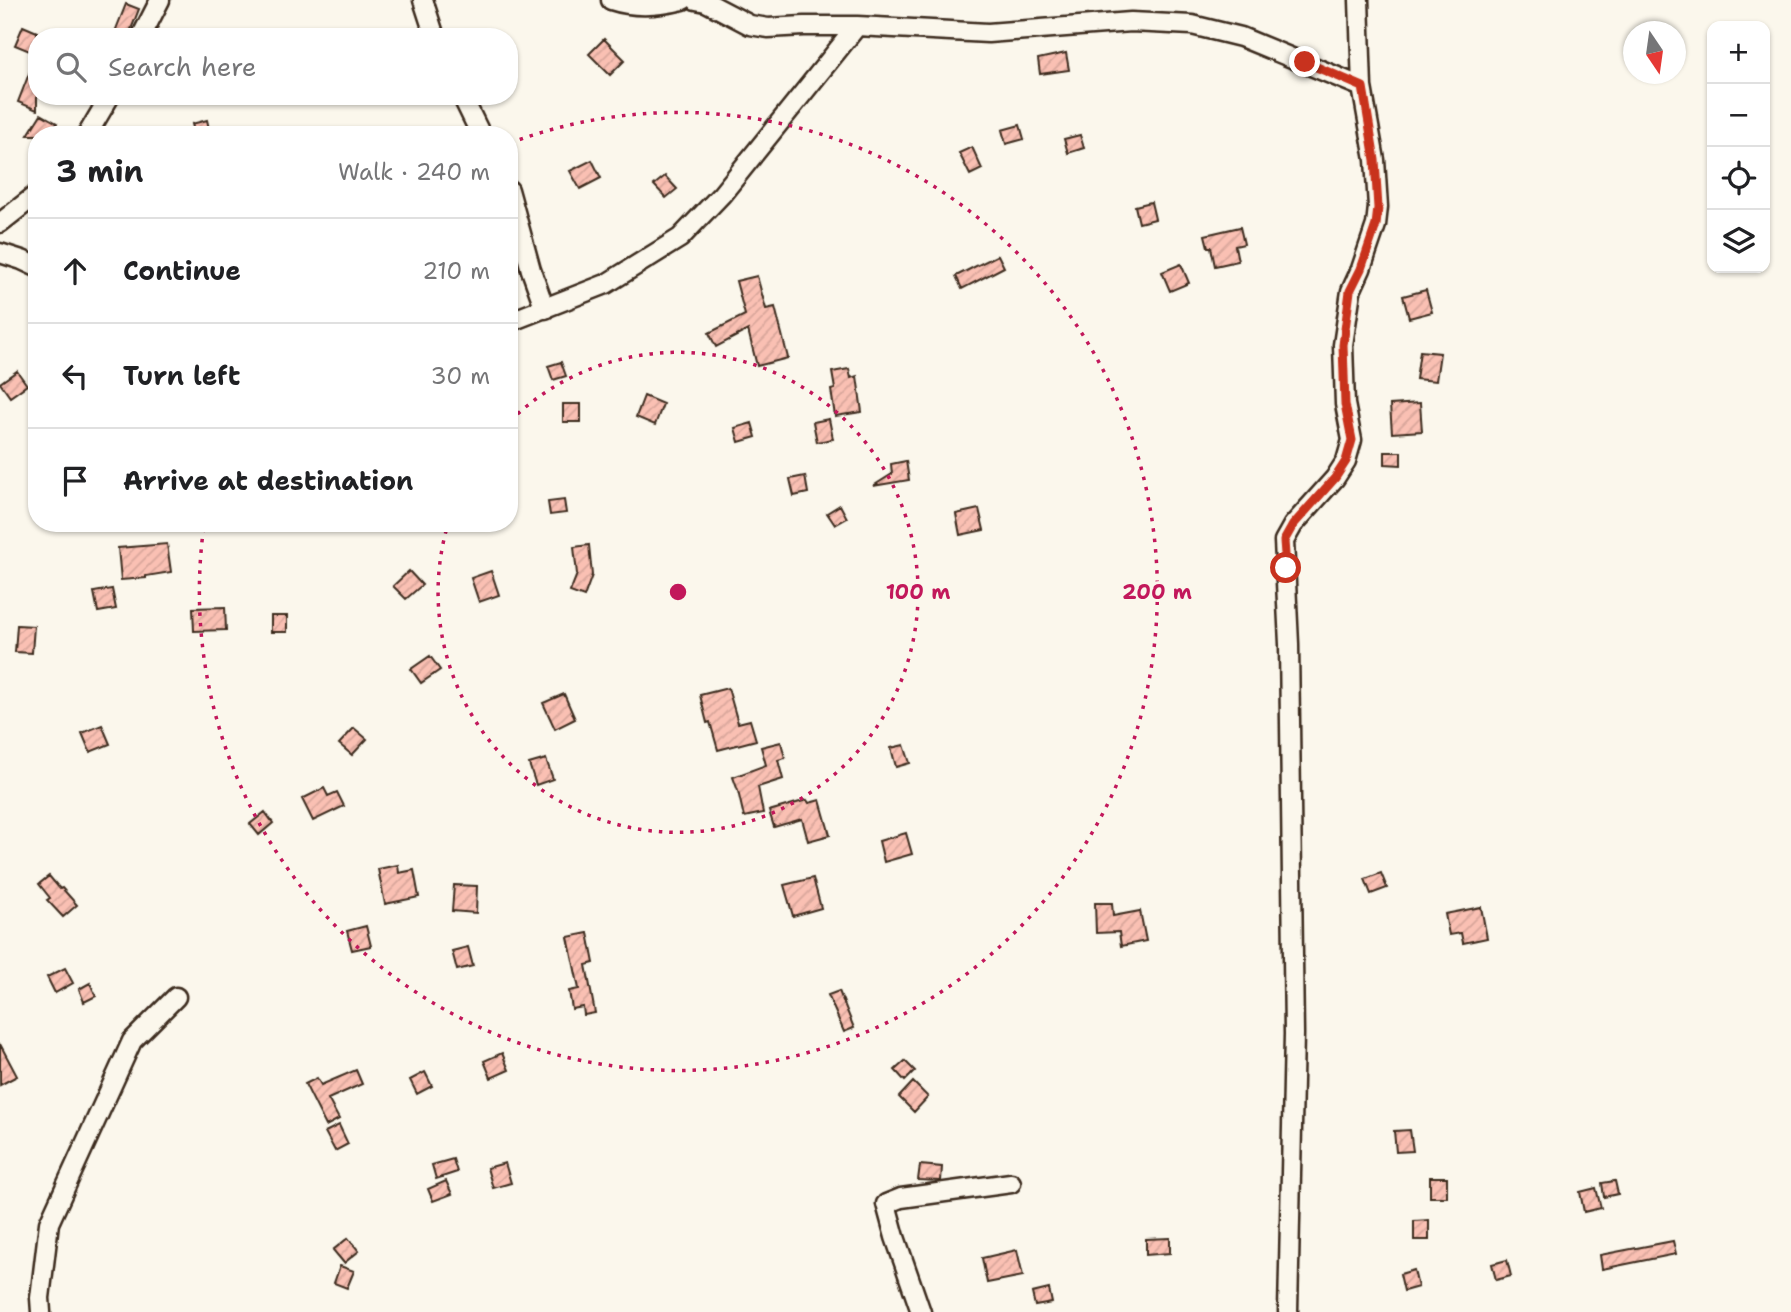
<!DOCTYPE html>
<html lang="en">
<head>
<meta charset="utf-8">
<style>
  body { margin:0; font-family:"Shantell Sans",sans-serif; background:#f6f6f6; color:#202124 }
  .controls { position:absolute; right:21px; top:21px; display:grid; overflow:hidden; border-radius:14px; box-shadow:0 2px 5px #0004 }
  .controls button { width:63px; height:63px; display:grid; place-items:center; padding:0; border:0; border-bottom:2px solid #e0e0e0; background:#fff; color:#202124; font:35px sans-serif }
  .compass { position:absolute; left:1623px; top:21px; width:63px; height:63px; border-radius:50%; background:#fff; box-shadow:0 2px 5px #0004; rotate:167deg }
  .stop { position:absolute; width:21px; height:21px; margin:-16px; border:5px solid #c8321e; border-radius:50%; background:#fff }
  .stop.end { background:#c8321e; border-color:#fff; box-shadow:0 2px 7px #0008 }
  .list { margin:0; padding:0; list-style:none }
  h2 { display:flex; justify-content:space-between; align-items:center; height:91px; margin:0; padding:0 28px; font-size:30px }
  h2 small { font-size:23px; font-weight:400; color:#757577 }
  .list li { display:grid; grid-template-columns:46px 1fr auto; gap:21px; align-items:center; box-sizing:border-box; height:105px; padding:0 28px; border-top:2px solid #e0e0e0 }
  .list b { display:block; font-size:26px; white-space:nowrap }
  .list em { font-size:23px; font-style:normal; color:#757577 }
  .icon { flex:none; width:38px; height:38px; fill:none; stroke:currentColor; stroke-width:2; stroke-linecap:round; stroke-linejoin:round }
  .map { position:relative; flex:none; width:1791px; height:1312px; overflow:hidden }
  .search { position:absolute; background:#fff; box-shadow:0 2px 5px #0004; left:28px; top:28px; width:490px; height:77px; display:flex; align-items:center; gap:18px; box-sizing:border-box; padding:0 24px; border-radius:28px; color:#757577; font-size:26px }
  .panel { position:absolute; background:#fff; box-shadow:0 2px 5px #0004; left:28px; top:126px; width:490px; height:406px; border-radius:28px }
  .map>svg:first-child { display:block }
  .building { fill:url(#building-hatch); stroke:#3b2a1e; stroke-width:2 }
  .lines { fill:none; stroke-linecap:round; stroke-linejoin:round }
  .minor-casing { stroke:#3b2a1e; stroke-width:23 }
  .minor { stroke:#fbf7ec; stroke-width:18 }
  .route { stroke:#c8321e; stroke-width:9 }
  .ring { fill:none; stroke:#c2185b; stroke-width:3.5; stroke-dasharray:3.5 7 }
  .centre { fill:#c2185b; stroke:#fbf7ec; stroke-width:3.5 }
  .ring-label { font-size:21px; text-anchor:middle; font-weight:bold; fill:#c2185b; stroke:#fbf7ec; stroke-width:6; stroke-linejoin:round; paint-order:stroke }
</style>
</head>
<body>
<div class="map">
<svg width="1791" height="1312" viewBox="0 0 1791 1312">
  <defs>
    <pattern id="building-hatch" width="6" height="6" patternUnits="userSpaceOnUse" patternTransform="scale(1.75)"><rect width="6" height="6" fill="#fac0b3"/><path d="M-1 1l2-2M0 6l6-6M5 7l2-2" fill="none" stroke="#d7a59a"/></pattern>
  </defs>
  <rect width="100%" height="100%" fill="#fbf7ec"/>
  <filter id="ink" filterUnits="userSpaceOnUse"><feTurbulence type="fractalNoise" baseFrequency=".0143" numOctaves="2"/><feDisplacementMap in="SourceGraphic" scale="14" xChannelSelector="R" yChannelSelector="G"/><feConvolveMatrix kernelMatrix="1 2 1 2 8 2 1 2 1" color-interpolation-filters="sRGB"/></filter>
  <g filter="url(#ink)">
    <path class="building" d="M126 4 139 9 128 37H113Z
      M23 26 37 32V54L15 45Z
      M604 39 625 60 610 75 589 54Z
      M1066 53 1069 70 1040 74 1038 59Z
      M36 56H37V110L18 102Z
      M41 114 57 123 50 135H28Z
      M207 120 210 133 195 135 192 124Z
      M1020 125 1024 139 1006 144 1002 130Z
      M1080 135 1084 148 1068 153 1064 139Z
      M972 147 982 169 970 175 959 153Z
      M592 160 601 178 580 189 570 171Z
      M665 176 677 189 666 198 654 185Z
      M1151 202 1155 219 1139 223 1135 206Z
      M1240 227 1244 244 1235 246 1238 261 1215 266 1211 247H1208L1205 235Z
      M998 255 1004 267 962 289 956 276Z
      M1181 264 1189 283 1170 291 1162 272Z
      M757 276 766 309 775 307 788 358 757 366 748 330 716 347 709 333 745 315 736 281Z
      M1426 290 1432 312 1409 318 1403 296Z
      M1420 351 1440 353 1436 381 1416 379Z
      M561 362 566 376 553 380 548 366Z
      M849 369 851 378 857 376 862 412 835 416 831 390 835 389 832 372Z
      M17 371 27 385 10 397 0 383Z
      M644 396 663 404 655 425 636 417Z
      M1420 403 1422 431 1392 433 1390 405Z
      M563 404H581V422H563Z
      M829 419 833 439 817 442 813 422Z
      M752 423 756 437 739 442 735 428Z
      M1385 452H1401V465L1385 464Z
      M906 461 909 480 873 486 892 474 891 464Z
      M805 476 808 493 794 496 790 479Z
      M564 500 566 513 550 515 548 502Z
      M840 505 847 518 835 525 827 513Z
      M979 509 984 530 960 535 956 514Z
      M167 544 171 572 146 576V578L121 580 118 548Z
      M589 545 592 575 584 597 570 592 577 574 574 547Z
      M409 571 422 585 406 599 393 586Z
      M491 571 499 595 479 602 471 578Z
      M112 589 116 609 98 612 94 592Z
      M225 607 226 630 194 631 193 608Z
      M271 616H287V632H271Z
      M17 625 34 626 32 653 15 652Z
      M430 656 440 670 421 683 411 669Z
      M728 688 738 723 750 720 756 740 718 750 710 722 707 723 700 695Z
      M564 694 575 719 555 729 543 703Z
      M102 725 110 744 90 752 82 733Z
      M354 728 367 739 352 755 339 744Z
      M781 742 785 758 778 760 783 779 758 787 763 813 744 817 738 791 733 777 766 765 761 747Z
      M904 745 910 763 896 767 891 748Z
      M546 759 553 779 536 785 529 764Z
      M324 788 328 796 337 792 344 806 313 821 302 799Z
      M807 800 809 803 820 800 830 835 808 841 802 819 774 827 769 811Z
      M265 812 273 823 259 835 250 824Z
      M906 833 912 854 884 862 879 841Z
      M398 865 399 873 414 870 419 897 385 904 378 869Z
      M1381 873 1387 888 1371 894 1365 879Z
      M49 876 60 889 62 888 77 905 63 917 47 900 50 898 39 884Z
      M813 878 821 908 793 916 784 885Z
      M454 885 477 886 476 913 452 911Z
      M1095 903H1112L1113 916 1140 911 1146 941 1121 946 1119 932 1096 933Z
      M1481 907 1487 938 1463 943 1461 933 1449 935 1445 914Z
      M366 926 371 946 352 950 347 931Z
      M588 933 594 963 586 965 595 1013 584 1015 583 1007 572 1009 569 991 579 989 568 937Z
      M468 947 473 966 457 970 452 951Z
      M65 968 73 983 55 993 47 977Z
      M90 983 96 996 84 1002 79 989Z
      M839 991 854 1028 844 1032 828 995Z
      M0 1044 17 1076 0 1085Z
      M502 1053 509 1070 491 1078 484 1061Z
      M905 1061 915 1071 905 1081 895 1070Z
      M356 1070 362 1084 328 1099 339 1119 326 1126 305 1084 317 1078 321 1085Z
      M425 1072 432 1086 417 1094 410 1080Z
      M913 1082 928 1097 914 1112 899 1097Z
      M339 1125 348 1144 335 1151 325 1132Z
      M1410 1130 1413 1151 1396 1152 1394 1131Z
      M453 1159 457 1172 436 1179 432 1165Z
      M505 1163 511 1183 493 1188 487 1168Z
      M920 1165 942 1167 941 1181 918 1180Z
      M1430 1177H1447V1197H1430Z
      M446 1181 452 1194 433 1201 428 1189Z
      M1615 1181 1618 1194 1604 1197 1602 1183Z
      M1596 1188 1601 1208 1584 1212 1580 1192Z
      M1429 1220V1240H1414V1221Z
      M348 1238 359 1251 344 1263 333 1250Z
      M1170 1238V1253L1146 1255V1239Z
      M1673 1241 1676 1254 1602 1269 1600 1255Z
      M1017 1250 1023 1276 987 1283 982 1258Z
      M1507 1260 1511 1276 1496 1280 1492 1264Z
      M340 1266 354 1271 347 1288 334 1283Z
      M1414 1270 1418 1287 1404 1291 1400 1274Z
      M1049 1289 1052 1303 1035 1306 1032 1293Z"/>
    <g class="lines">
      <defs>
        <path id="minor" d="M423 0 435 37
          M611 0C635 8 659 6 683 0
          M696 0 706 2 750 25 768 28 804 26H857
          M141 37 160 0
          M462 96 481 135
          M87 135 110 96
          M509 190 531 270 545 309
          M0 223 37 194
          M0 253 22 260 37 267
          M509 322 606 284 680 238 722 194 857 26 988 33 1131 22 1192 25 1241 37 1362 87
          M41 1312 40 1298 49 1223 132 1041 176 997
          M921 1312 895 1237 886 1204 901 1198 1011 1183
          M1288 1312 1294 1034 1289 644 1284 541 1293 525 1335 478 1346 461 1352 440 1345 404 1343 345 1351 291 1361 269 1376 225 1378 207 1375 160 1362 87 1359 0"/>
      </defs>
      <use href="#minor" class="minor-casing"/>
      <use href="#minor" class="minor"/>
    </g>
  </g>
  <g class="lines" filter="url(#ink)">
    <path class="route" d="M1286 568 1284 541 1293 525 1335 478 1346 461 1352 440 1345 404 1343 345 1350 291 1361 269 1376 225 1378 208 1375 160 1363 87 1305 62"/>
  </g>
  <g class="ring">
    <path d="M510 421A240 240 0 1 1 448 524"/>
    <path d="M510 143A479 479 0 1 1 204 525"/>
  </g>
  <circle cx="678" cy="592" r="10" class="centre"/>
  <g class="ring-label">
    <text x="918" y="599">100 m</text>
    <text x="1157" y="599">200 m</text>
  </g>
</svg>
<div class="controls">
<button>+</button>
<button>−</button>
<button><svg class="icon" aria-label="locate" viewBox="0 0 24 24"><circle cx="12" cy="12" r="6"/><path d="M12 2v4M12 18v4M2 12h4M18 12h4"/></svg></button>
<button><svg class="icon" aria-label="layers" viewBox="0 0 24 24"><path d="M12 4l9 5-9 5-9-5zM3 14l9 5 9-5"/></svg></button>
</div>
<svg class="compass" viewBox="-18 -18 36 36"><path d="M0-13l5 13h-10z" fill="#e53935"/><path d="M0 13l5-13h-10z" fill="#757577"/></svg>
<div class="stop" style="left:1286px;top:568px"></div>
<div class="stop end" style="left:1305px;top:62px"></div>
<div class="search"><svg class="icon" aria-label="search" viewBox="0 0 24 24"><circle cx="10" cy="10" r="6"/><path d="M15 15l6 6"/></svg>Search here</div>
<section class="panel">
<h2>3 min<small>Walk · 240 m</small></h2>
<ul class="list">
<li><svg class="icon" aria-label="ahead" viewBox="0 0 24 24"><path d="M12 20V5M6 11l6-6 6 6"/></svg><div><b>Continue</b></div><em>210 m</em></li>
<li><svg class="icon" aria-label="left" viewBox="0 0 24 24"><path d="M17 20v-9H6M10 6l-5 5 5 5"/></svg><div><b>Turn left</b></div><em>30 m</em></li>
<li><svg class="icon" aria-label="arrive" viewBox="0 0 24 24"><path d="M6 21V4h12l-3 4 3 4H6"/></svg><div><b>Arrive at destination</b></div></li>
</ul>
</section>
</div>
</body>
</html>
